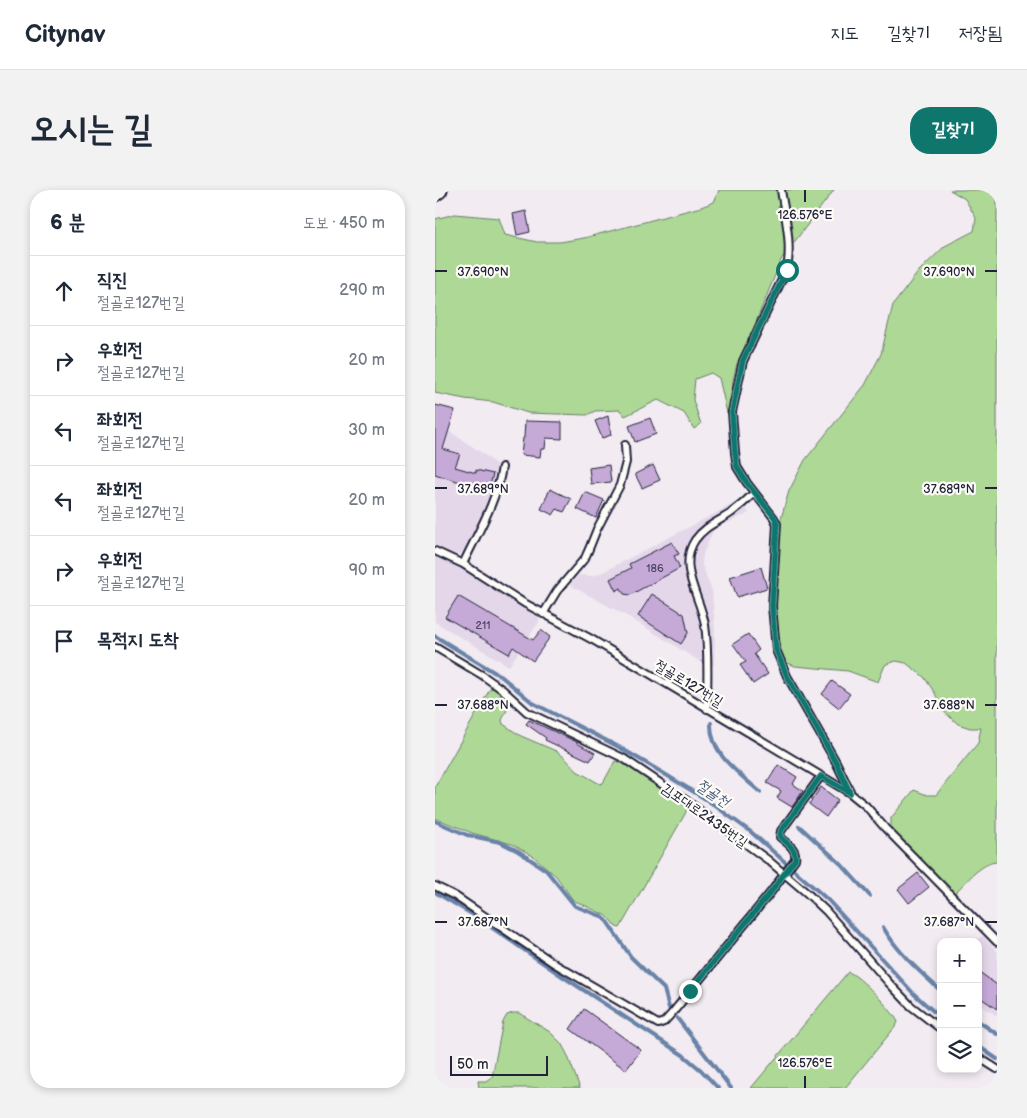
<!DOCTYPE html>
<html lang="ko">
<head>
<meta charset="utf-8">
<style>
  body { margin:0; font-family:"Balsamiq Sans","Poor Story",sans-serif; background:#f2f2f3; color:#1f2937 }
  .controls { position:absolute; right:15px; bottom:15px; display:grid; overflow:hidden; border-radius:10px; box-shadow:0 2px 8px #0003 }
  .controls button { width:45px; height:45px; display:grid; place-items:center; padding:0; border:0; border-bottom:1px solid #e0e1e3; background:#fff; color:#1f2937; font:25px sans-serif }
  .scale { position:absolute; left:15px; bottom:12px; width:98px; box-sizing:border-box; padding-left:5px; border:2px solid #22223b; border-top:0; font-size:14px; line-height:18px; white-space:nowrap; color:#22223b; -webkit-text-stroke:4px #fdfcf7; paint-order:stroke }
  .stop { position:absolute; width:15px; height:15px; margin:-11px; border:4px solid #0f766e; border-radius:50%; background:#fff }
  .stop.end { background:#0f766e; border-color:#fff; box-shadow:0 1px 5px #0008 }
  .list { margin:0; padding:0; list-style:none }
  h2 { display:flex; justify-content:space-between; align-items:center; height:65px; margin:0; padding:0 20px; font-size:21px }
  h2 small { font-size:16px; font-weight:400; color:#747a83 }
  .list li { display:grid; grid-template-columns:32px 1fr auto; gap:15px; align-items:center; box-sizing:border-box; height:70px; padding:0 20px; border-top:1px solid #e0e1e3 }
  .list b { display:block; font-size:19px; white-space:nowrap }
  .list p { margin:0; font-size:16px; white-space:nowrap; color:#747a83 }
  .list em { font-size:16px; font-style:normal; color:#747a83 }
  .icon { flex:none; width:28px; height:28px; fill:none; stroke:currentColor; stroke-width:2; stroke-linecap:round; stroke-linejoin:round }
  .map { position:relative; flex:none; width:562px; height:898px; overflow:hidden; border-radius:20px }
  header { display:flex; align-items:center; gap:30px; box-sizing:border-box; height:70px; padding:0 25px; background:#fff; border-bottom:1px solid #e0e1e3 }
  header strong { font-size:24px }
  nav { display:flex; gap:28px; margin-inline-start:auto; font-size:18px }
  .intro { display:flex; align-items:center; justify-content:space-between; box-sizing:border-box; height:120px; padding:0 30px }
  h1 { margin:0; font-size:35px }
  .button { padding:12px 22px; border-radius:20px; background:#0f766e; color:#fff; font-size:18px; font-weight:700 }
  main { display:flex; gap:30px; padding:0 30px }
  aside { flex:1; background:#fff; border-radius:20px; box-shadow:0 2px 8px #0003 }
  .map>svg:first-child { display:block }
  .built { fill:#e4d7e9 }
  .green { fill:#add896; stroke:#687d68 }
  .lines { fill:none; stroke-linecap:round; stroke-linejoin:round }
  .stream { stroke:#6983a8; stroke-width:4 }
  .building { fill:#c5a9d7; stroke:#22223b }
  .service-casing { stroke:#22223b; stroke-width:10 }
  .tertiary-casing { stroke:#22223b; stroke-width:19 }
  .service { stroke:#fdfcf7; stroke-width:6 }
  .tertiary { stroke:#fdfcf7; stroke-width:15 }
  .route { stroke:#0f766e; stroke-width:6 }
  .ticks { fill:none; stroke:#22223b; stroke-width:2 }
  .labels { text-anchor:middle; stroke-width:4.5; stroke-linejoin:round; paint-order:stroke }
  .number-label { font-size:11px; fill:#4b4462 }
  .street-label { font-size:14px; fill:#22223b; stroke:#fdfcf7 }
  .water-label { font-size:15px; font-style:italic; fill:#4b5b7b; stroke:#fdfcf7 }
  .ticks-label { font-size:12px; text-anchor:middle; fill:#22223b; stroke:#fdfcf7; stroke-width:4.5; stroke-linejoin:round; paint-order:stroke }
</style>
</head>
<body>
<header>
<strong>Citynav</strong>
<nav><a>지도</a><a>길찾기</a><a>저장됨</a></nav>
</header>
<div class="intro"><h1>오시는 길</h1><a class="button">길찾기</a></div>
<main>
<aside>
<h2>6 분<small>도보 · 450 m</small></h2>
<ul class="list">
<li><svg class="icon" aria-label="ahead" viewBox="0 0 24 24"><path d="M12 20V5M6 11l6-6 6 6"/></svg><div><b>직진</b><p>절골로127번길</p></div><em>290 m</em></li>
<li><svg class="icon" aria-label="right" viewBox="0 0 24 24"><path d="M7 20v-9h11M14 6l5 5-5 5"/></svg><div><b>우회전</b><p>절골로127번길</p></div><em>20 m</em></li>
<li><svg class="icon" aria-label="left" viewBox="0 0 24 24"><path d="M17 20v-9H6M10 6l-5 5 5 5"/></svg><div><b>좌회전</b><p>절골로127번길</p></div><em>30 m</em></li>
<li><svg class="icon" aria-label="left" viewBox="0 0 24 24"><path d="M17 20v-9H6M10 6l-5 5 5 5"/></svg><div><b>좌회전</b><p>절골로127번길</p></div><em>20 m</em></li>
<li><svg class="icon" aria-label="right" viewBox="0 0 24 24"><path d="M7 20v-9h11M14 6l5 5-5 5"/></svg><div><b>우회전</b><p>절골로127번길</p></div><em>90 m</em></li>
<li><svg class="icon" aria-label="arrive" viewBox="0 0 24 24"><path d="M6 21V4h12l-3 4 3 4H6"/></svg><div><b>목적지 도착</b></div></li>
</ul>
</aside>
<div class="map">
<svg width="562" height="898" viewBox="0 0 562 898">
  <rect width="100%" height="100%" fill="#f2ebf1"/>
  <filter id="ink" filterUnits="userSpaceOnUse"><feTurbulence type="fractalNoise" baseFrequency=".02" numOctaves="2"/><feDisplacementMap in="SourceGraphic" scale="10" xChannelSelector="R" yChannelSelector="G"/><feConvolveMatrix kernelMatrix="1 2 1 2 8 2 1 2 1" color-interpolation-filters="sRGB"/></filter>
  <g filter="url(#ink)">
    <path class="built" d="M0 232 47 263 63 276 62 289 55 309 28 363 24 364H19L0 355Z
      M306 310 314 323 283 337 278 341 268 364 267 375 277 401 280 440 279 475 266 472 197 429 135 395 144 385 156 386 164 384Z
      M0 365 27 378 104 428V432L74 476 0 432Z
      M548 746 562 761V826L543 813V752H537Z"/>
    <path class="green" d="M284 0H399L347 68 312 154 302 174 298 190 297 214 292 223 284 188 276 183 260 189 258 210 266 234 259 239 249 223 223 210 190 226 185 220 160 221 152 225 93 223 58 212 30 209 0 203V29L20 24 64 28 70 45 102 52H125L149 48 266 17 279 12Z
      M515 0H562V672C547 672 530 693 520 703L456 640V628L479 600 492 605H501L543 553 546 538H535L523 534 507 520 500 503 489 487 471 473 461 471 450 475 443 492 413 481 360 476 348 471 341 452 339 418 340 379 345 332 354 301 370 270 430 195 446 164 458 115 484 81 510 56 539 41 541 28 530 9Z
      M58 498 76 512 67 530 68 534 86 546 121 561 129 567 142 581 165 594 168 593 180 571C193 572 238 605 250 614L252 619 250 624 185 738 181 737 172 726 138 710 121 686 98 666 77 654 37 643 0 628V597L55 499Z
      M413 782C423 784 459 822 463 832L461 836 410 898H316Z
      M78 823H84L115 842 126 853 132 864 145 898H44L43 891H52L57 887 68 832 72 825Z"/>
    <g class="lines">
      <path class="stream" d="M0 446 67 487 98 513 184 557 228 583 272 610 316 642 393 710 479 804 506 828
        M276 533C275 565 304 583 325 602
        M0 631 32 645 65 652 83 661 111 680 140 716 166 726 171 730 196 767 229 799 234 818
        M364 636 406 674 435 706
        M0 702 40 726 127 786 248 865 266 880 283 898
        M448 737C463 763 484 781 506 801
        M242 828 296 898
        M543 831 562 844
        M543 856 562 869"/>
    </g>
    <path class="building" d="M91 21 95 42 82 45 78 24Z
      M0 215 20 220 8 259 25 264 20 277 41 283V280L58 284 54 299 50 297 48 303 26 298 28 293 0 284Z
      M173 226 176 245 167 248 160 231Z
      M215 228 221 244 200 252 194 236Z
      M90 231 127 232V249L111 248 110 259H106L105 267 86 265 88 248H89Z
      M174 275 176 292 156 294 154 278Z
      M218 275 225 290 207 298 200 284Z
      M115 299 136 309 129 322 122 319 118 325 106 319Z
      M150 302 169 310 161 328 142 319Z
      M237 352 244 364 239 366 245 378 195 405 189 404 186 398 181 401 175 389 196 378 194 374Z
      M326 377 332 398 302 407 295 387Z
      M217 404 249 424 253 443 246 454 203 426Z
      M23 406 98 450 106 440 115 447 98 471 78 457 74 464 10 427Z
      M313 444 324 460 319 464 333 484 318 494 305 475 311 472 298 454Z
      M397 491 415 504 404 518 387 504Z
      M94 530 142 552V553L160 563 155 571 110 550 111 548 91 534Z
      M343 575 362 587 358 594 368 601 357 617 342 608 346 601 332 593Z
      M386 597 403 610 391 627 374 614Z
      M483 683 494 697 474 713 463 699Z
      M543 781 562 795V819L543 806Z
      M149 819 206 860 191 880 135 839Z"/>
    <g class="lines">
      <defs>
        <path id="service" d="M346 0C350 26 357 53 352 79L308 171 297 222 300 263 302 277 312 293 339 328 342 334 337 416 341 460 352 486 401 572 415 601
          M0 361 28 374 89 413 158 450 415 603 431 616 450 638 562 752
          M28 374C43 342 62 311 67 277
          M108 424 122 401 150 368 154 359 162 339 185 295 191 272 190 255
          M0 457 47 485 68 500 92 522 188 568 252 611 333 670 373 704 391 721 454 793 476 816 506 839
          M272 519C272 491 274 462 270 435 266 408 242 377 260 350 270 336 283 332 296 323 304 317 312 310 319 303
          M0 696 20 706 120 774 223 834 229 832 239 821 336 702 360 669C362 659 352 653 345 647L346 641 386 586
          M543 867 562 879"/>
        <path id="tertiary" d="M0 3 4 0"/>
      </defs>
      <use href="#service" class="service-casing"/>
      <use href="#tertiary" class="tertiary-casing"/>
      <use href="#service" class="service"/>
      <use href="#tertiary" class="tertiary"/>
    </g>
  </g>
  <g class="lines" filter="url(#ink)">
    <path class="route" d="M255 801 336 702 360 669C362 659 352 653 345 647L346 641 386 586 415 603 401 572 352 486 341 460 337 416 342 334 340 328 312 293 302 277 300 263 297 222 308 170 352 80"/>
  </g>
  <path class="ticks" d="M370 0V12M0 81H12M550 81H562M0 298H12M550 298H562M0 515H12M550 515H562M0 732H12M550 732H562M370 886V898"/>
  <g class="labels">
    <g class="number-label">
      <text x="220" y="382">186</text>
      <text x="48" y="439">211</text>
    </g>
    <g class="street-label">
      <text transform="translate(254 493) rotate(31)" y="5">절골로127번길</text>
      <text transform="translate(270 625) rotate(35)" y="5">김포대로2435번길</text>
    </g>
    <g class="water-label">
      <text transform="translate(278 603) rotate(34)" y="5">절골천</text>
    </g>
  </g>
  <g class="ticks-label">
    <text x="370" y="29">126.576°E</text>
    <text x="48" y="86">37.690°N</text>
    <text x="514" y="86">37.690°N</text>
    <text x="48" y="303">37.689°N</text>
    <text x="514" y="303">37.689°N</text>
    <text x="48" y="519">37.688°N</text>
    <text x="514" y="519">37.688°N</text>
    <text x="48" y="736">37.687°N</text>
    <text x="514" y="736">37.687°N</text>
    <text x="370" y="877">126.576°E</text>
  </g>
</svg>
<div class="controls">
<button>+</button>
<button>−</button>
<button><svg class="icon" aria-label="layers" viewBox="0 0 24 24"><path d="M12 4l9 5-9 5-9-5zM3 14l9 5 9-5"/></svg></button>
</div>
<div class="scale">50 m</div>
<div class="stop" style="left:352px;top:80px"></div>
<div class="stop end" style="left:255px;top:801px"></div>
</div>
</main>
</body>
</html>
